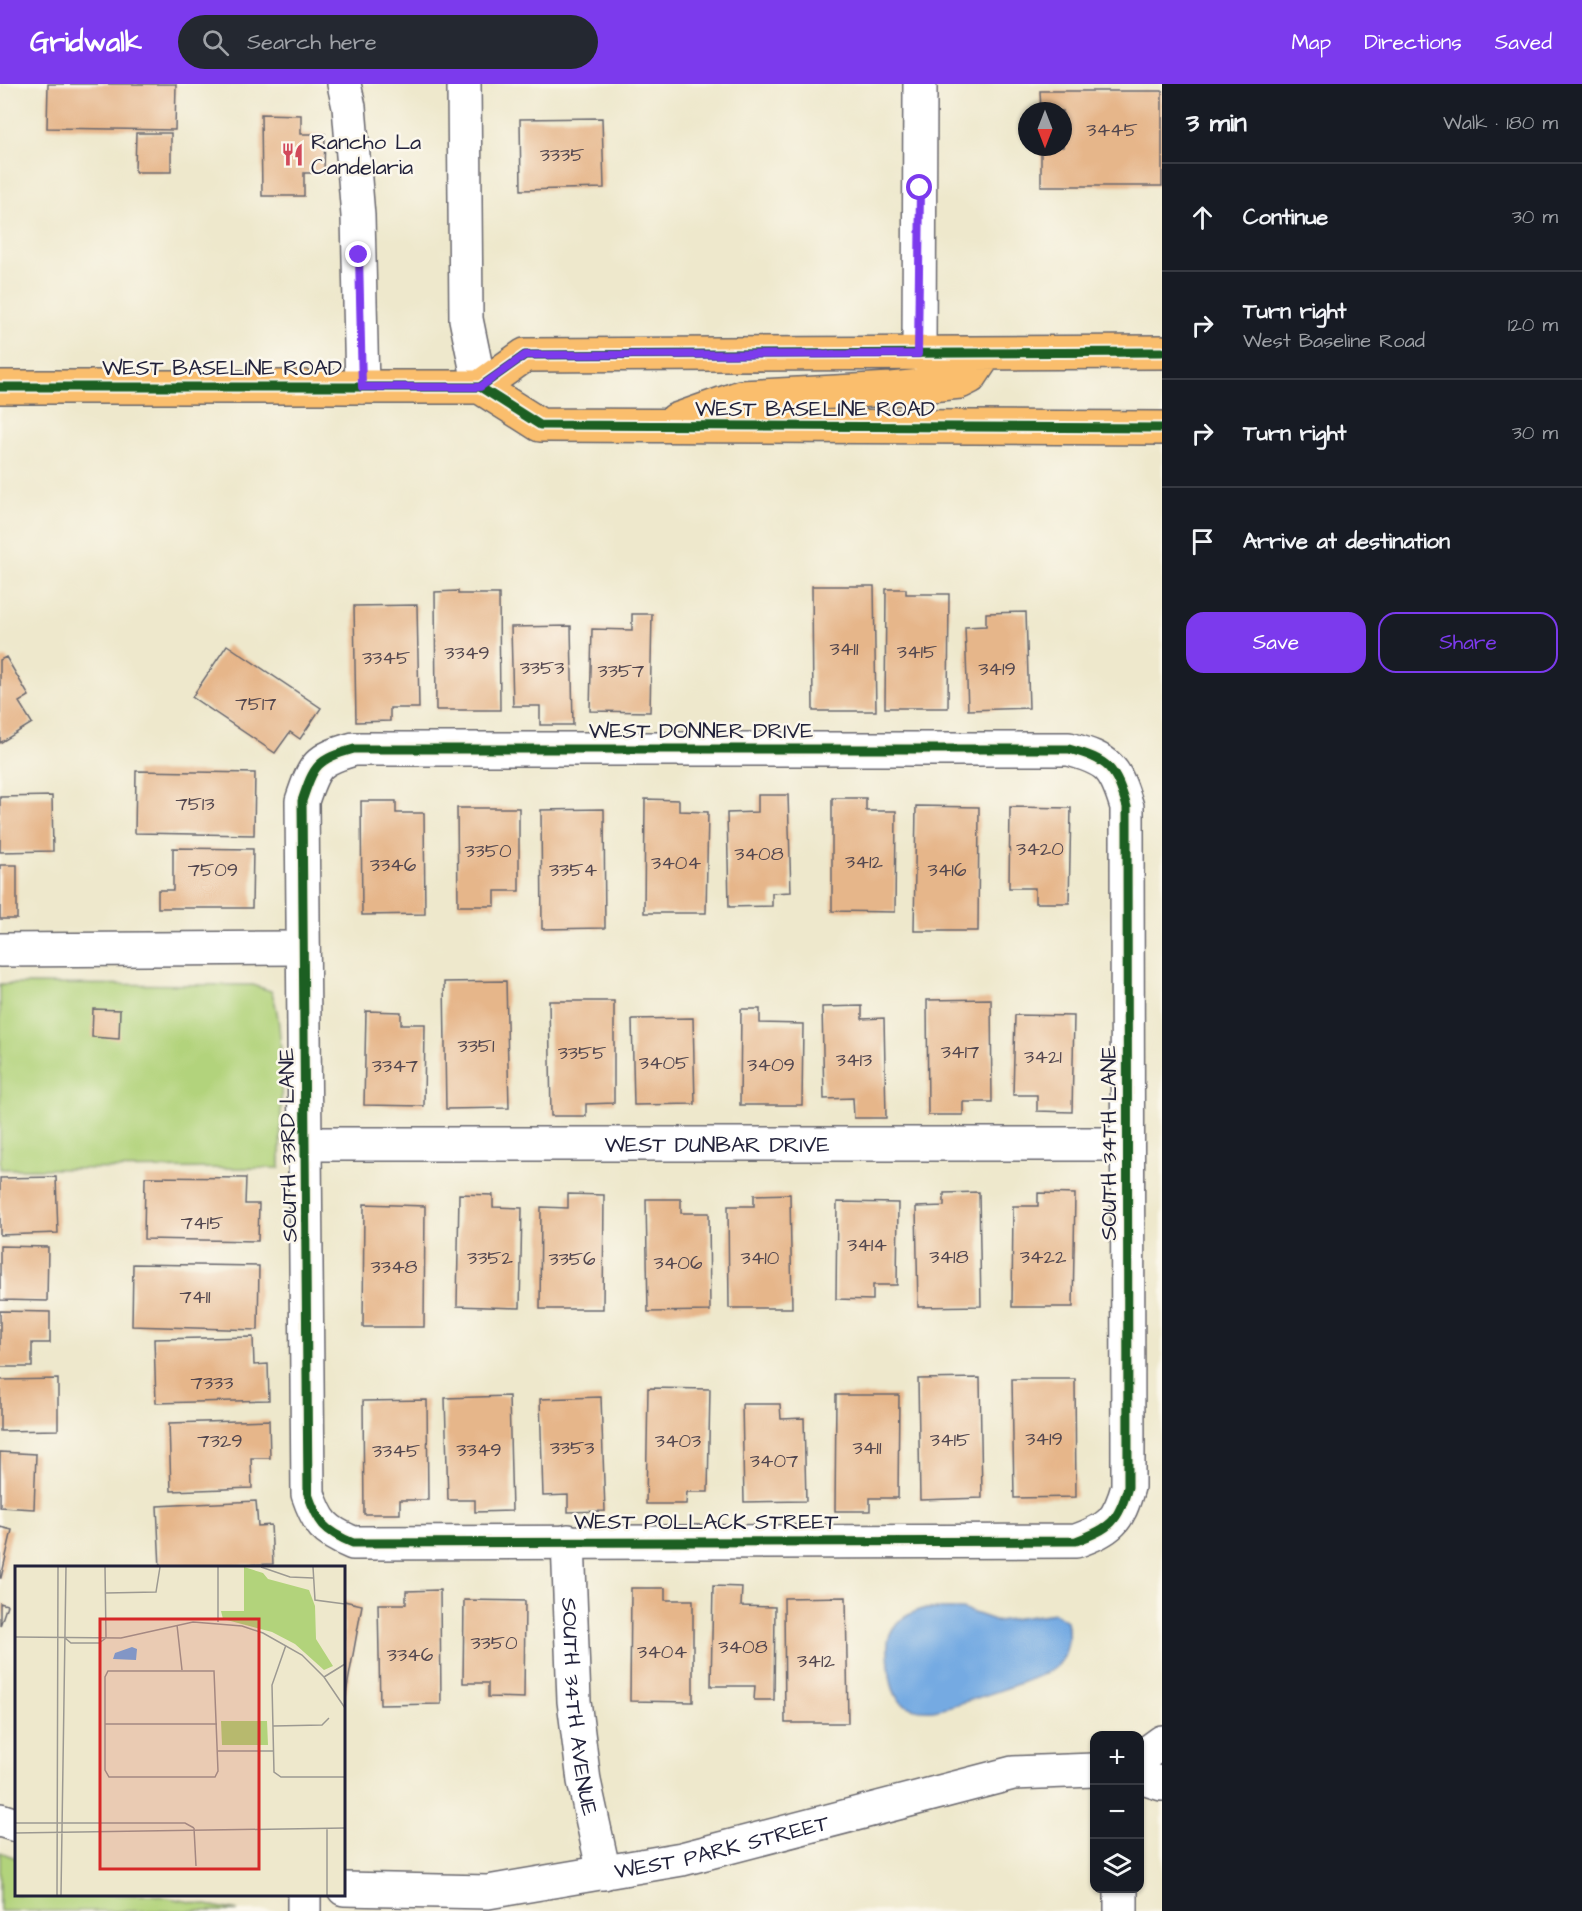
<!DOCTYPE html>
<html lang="en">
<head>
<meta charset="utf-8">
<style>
  body { margin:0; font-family:"Architects Daughter",sans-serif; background:#242831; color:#f1f3f6 }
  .controls { position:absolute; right:18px; bottom:18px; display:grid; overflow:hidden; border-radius:12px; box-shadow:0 2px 4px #0004 }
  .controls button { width:54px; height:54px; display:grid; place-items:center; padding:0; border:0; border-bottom:2px solid #363941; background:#171b24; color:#f1f3f6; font:30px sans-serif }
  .compass { position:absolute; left:1018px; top:18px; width:54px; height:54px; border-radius:50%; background:#171b24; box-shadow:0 2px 4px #0004; rotate:180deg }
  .stop { position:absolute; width:18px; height:18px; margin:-14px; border:4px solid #7c3aed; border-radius:50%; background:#fff }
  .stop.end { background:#7c3aed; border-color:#fff; box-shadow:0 2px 6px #0008 }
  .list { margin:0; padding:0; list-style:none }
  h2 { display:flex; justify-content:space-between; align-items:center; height:78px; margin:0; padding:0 24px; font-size:26px }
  h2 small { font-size:20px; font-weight:400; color:#9ea1a6 }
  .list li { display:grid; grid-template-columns:39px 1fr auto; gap:18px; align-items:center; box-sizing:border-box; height:108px; padding:0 24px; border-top:2px solid #363941 }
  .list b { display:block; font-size:22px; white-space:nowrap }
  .list p { margin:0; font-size:20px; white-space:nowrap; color:#9ea1a6 }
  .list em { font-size:20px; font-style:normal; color:#9ea1a6 }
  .actions { display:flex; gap:12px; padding:18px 24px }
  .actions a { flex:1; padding:14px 0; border:2px solid #7c3aed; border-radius:18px; text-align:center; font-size:21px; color:#7c3aed }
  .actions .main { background:#7c3aed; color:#fff }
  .icon { flex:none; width:33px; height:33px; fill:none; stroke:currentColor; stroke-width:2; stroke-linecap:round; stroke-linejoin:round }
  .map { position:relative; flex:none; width:1162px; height:1827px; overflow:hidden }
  header { display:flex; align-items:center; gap:36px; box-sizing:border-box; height:84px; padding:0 30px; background:#7c3aed; color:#fff }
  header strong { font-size:28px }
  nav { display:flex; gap:33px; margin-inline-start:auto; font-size:21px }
  .search { width:420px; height:54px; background:#242831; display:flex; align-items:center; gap:15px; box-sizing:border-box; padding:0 21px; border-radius:33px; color:#9ea1a6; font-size:22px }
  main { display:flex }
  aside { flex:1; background:#171b24 }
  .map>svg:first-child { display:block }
  .green { fill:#b2d37b; stroke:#6a7a5b; stroke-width:1.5 }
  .water { fill:#74aae2; stroke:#4b668e; stroke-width:1.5 }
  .building { fill:#e6b68a }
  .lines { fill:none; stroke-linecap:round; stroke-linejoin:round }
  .minor-casing { stroke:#69676e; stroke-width:36 }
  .major-casing { stroke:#69676e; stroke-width:36 }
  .minor { stroke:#fff; stroke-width:33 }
  .major { stroke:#fabe6d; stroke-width:33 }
  .cycleway-casing { stroke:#fbf7ec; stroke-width:13 }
  .cycleway { stroke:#1b5e20; stroke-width:9 }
  .route { stroke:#7c3aed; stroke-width:8 }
  .labels { text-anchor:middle; stroke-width:5; stroke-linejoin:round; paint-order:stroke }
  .number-label { font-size:20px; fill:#53474f }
  .poi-label { font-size:22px; fill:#22223b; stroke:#fbf7ec; text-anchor:start }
  .street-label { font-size:22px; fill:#22223b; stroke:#fbf7ec }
  .inset-road { fill:none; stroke:#9c9992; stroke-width:1.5 }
  .view { fill:#d62828; fill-opacity:0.15; stroke:#d62828; stroke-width:3 }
  .inset-edge { fill:none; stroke:#22223b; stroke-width:3 }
</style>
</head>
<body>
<header>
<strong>Gridwalk</strong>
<div class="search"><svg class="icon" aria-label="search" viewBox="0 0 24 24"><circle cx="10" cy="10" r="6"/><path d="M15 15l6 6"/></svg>Search here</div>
<nav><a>Map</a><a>Directions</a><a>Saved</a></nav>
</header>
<main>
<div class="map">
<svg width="1162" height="1827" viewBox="0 0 1162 1827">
  <rect width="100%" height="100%" fill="#fbf7ec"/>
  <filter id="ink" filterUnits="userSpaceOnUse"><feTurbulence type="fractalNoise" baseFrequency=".0167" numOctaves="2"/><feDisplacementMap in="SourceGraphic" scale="12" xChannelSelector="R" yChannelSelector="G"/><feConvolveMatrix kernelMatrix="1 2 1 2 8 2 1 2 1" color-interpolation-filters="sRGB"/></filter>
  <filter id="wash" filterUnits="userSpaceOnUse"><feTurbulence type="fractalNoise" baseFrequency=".008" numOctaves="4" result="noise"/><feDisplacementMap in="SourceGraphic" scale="24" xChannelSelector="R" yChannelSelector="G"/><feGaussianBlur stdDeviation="1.35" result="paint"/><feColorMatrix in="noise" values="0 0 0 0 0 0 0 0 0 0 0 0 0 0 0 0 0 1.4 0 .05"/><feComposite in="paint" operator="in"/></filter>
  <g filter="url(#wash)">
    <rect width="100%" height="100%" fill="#eee8cc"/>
    <path class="green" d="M0 900 253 901 271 907C287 942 280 1041 280 1084L0 1085Z
      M0 1768 16 1774V1810L154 1811 238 1827H0Z"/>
    <path class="water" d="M922 1525H962L997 1537 1055 1529 1067 1537C1070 1551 1068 1570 1058 1581 1047 1593 952 1623 933 1626 922 1627 910 1625 902 1619 889 1608 889 1582 888 1567 886 1543 902 1532 922 1525Z"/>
    <g id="blocks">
      <path class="building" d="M48 0H176L175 46 47 44Z
        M1040 7H1162V102H1041V63H1063V27H1041Z
        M261 30 301 31V50H325L324 89H304V112H262Z
        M602 34 604 104 521 106 520 35Z
        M136 49H171V88H135Z
        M812 502H874L876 627H813Z
        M886 505H906V510H949L948 624H885Z
        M458 507V510H499L500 626H436L435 508Z
        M417 521 419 624H390V637L356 638 354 522Z
        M1026 528 1029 624 968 626 965 543 986 542V529Z
        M632 530H652L650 628 590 627 592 545 632 546Z
        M571 542 573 641H540V622H513L511 543Z
        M227 561 321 624 300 655 290 648 275 669 192 613Z
        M6 573 29 612 19 618 32 639 0 659V576Z
        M136 687 255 689 254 751 135 749Z
        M758 711H788L791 808 772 809V822L729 823 727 729 758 728Z
        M52 712 53 767 0 768V713Z
        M832 714H866V727H896L895 828 832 827Z
        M645 715 679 716V727L708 728 706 829H644Z
        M361 717H396V729H424L425 830 362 831Z
        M916 722 979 723 978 847H914Z
        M1010 723 1071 724 1069 819H1035V804H1009Z
        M457 724H519V807H495V822H458Z
        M604 725 605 844 542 845 541 726Z
        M173 764 253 765 252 824H158V806H173Z
        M0 781H17V835H0Z
        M506 897 509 1024 446 1025 444 898Z
        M991 915 992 1018H963V1031H928L927 916Z
        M549 917H614V1019L586 1020V1032H551Z
        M862 922V935L884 934 886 1034H854L853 1014 824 1015 822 923Z
        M93 925 120 926 119 955 92 953Z
        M741 925H760V939L803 940 802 1021H740Z
        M366 927 401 928V940H425L424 1022 364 1021Z
        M1015 931 1074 932 1072 1028 1037 1027V1011H1013Z
        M693 934 695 1020 634 1021 632 935Z
        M56 1093 58 1149 0 1151V1094Z
        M145 1093 246 1094 245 1120H259L258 1157 144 1155Z
        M979 1108 981 1222 918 1223 916 1123 944 1122V1109Z
        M1038 1109 1075 1110 1073 1223H1012L1013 1122H1038Z
        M459 1110 493 1111V1123L522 1124 520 1224 457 1222Z
        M568 1110 604 1111 603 1225H540L541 1123 568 1124Z
        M790 1110 792 1224H729L728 1122H754V1111Z
        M646 1115H681V1129H709L710 1227 648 1228Z
        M837 1118 898 1119 897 1201H873V1216L836 1215Z
        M364 1120 425 1122 424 1243H363Z
        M0 1162 48 1163 47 1217 0 1216Z
        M133 1180 259 1182 258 1246 132 1242Z
        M0 1227 50 1228V1259H32V1283H0Z
        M253 1253 254 1281 268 1280 269 1316 156 1319 154 1255Z
        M980 1294 982 1414 920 1416 918 1295Z
        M58 1295V1346L0 1347V1296Z
        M1012 1295H1075L1076 1413 1014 1414Z
        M648 1304 710 1305 708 1408H687L686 1420H646Z
        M836 1311H899L898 1414H870V1427H835Z
        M509 1312 512 1427 475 1428V1416H448L445 1314Z
        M601 1313 605 1427 568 1428V1411L543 1412 540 1315Z
        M427 1316 428 1416H400V1430H364L363 1317Z
        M742 1320H780L781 1335 804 1334 806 1417 744 1418Z
        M269 1336 270 1374H251L252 1404 171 1407 169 1339Z
        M0 1368 36 1370 34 1425 0 1423Z
        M256 1417 258 1442 271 1441 273 1480 160 1484 157 1422Z
        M0 1443 12 1446 1 1494H0Z
        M713 1502 742 1503 741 1522 775 1523 774 1616H754L755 1602H711Z
        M631 1504H665V1516H693V1618L630 1617Z
        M440 1506 441 1620 380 1621 378 1520H406V1507Z
        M846 1513 848 1639H785L784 1514Z
        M464 1516 525 1517 524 1614 488 1613V1599H463Z
        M344 1517 362 1521 345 1615H344Z
        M0 1519 7 1521 0 1542Z"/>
    </g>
  </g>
  <g filter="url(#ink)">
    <use href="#blocks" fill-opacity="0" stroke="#69676e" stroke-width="1.5"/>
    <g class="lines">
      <defs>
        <g id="minor">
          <path d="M344 0 349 23 358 132 362 303"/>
          <path d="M464 0 466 235 480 303"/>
          <path d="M919 270 920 0"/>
          <path d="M354 665H1069C1109 676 1115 683 1127 723L1128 1403C1118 1438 1111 1444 1076 1457L353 1459C324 1447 318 1439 308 1410L302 717C314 681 317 675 354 665Z"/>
          <path d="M0 866 303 864"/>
          <path id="s1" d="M307 1060H1127"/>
          <path id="s2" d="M568 1457 574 1617 584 1697 604 1789"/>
          <path d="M1140 1674 1162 1658"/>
          <path d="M1140 1693 1162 1700"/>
          <path d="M0 1736 16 1741"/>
          <path d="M1121 1804V1827"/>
          <path id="s3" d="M344 1805 488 1808 682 1775 1013 1689 1094 1686"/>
          <path d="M304 1810V1827"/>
        </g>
        <path id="major" d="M0 303H480L540 341 1162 344
          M480 303 525 271 1162 268
          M676 336 741 313 892 305 960 298 970 293 986 269"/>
      </defs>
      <use href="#minor" class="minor-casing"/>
      <use href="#major" class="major-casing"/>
      <use href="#minor" class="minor"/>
      <use href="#major" class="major"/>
      <defs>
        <path id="cycleway" d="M0 303H480L540 341 1162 344
          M480 303 525 271 1162 268
          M354 665H1069C1109 676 1115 683 1127 723L1128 1403C1118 1438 1111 1444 1076 1457L353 1459C324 1447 318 1439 308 1410L302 717C314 681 317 675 354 665Z"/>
      </defs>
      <use href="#cycleway" class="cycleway-casing"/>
      <use href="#cycleway" class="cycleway"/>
    </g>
  </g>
  <g class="lines" filter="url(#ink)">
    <path class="route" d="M359 171 362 303H480L525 271 918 270 920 104"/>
  </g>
  <defs>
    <symbol id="restaurant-bare" viewBox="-9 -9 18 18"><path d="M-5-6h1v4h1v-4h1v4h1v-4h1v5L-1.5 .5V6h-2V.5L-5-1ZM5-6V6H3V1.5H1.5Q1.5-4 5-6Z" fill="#d1495b" stroke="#fbf7ec" stroke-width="2.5" paint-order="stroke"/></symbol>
  </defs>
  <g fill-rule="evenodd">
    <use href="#restaurant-bare" x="276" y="54" width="33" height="33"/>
  </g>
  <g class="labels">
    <g class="number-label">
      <text x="1112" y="52">3445</text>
      <text x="562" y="77">3335</text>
      <text x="844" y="571">3411</text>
      <text x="917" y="574">3415</text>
      <text x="467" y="575">3349</text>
      <text x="386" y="580">3345</text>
      <text x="542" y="590">3353</text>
      <text x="997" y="591">3419</text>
      <text x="621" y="593">3357</text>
      <text x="256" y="626">7517</text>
      <text x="195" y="726">7513</text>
      <text x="1040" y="771">3420</text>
      <text x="488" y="773">3350</text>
      <text x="759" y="776">3408</text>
      <text x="864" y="784">3412</text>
      <text x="676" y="785">3404</text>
      <text x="393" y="787">3346</text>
      <text x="213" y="792">7509</text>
      <text x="573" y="792">3354</text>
      <text x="947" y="792">3416</text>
      <text x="476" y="968">3351</text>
      <text x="960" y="974">3417</text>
      <text x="582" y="975">3355</text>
      <text x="1043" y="979">3421</text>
      <text x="854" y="982">3413</text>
      <text x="664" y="985">3405</text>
      <text x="771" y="987">3409</text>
      <text x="395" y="988">3347</text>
      <text x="202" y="1145">7415</text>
      <text x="867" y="1167">3414</text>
      <text x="949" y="1179">3418</text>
      <text x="1043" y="1179">3422</text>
      <text x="490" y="1180">3352</text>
      <text x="760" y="1180">3410</text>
      <text x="572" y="1181">3356</text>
      <text x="678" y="1185">3406</text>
      <text x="394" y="1189">3348</text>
      <text x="195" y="1219">7411</text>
      <text x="212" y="1305">7333</text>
      <text x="1044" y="1361">3419</text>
      <text x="950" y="1362">3415</text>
      <text x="220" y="1363">7329</text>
      <text x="678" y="1363">3403</text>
      <text x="572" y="1370">3353</text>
      <text x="867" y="1370">3411</text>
      <text x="479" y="1372">3349</text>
      <text x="396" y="1373">3345</text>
      <text x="774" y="1383">3407</text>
      <text x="494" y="1565">3350</text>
      <text x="743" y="1569">3408</text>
      <text x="662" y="1574">3404</text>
      <text x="410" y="1577">3346</text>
      <text x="816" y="1583">3412</text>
    </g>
    <g class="poi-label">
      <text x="311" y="65">Rancho La<tspan x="311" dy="25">Candelaria</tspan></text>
    </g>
    <g class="street-label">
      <text x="222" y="291">WEST BASELINE ROAD</text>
      <text x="815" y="332">WEST BASELINE ROAD</text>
      <text x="701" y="654">WEST DONNER DRIVE</text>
      <text transform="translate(1108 1059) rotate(-90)" y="8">SOUTH 34TH LANE</text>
      <text dy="8" stroke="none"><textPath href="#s1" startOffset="410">WEST DUNBAR DRIVE</textPath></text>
      <text transform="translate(287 1061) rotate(-91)" y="8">SOUTH 33RD LANE</text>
      <text x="706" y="1445">WEST POLLACK STREET</text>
      <text dy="8" stroke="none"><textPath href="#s2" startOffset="166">SOUTH 34TH AVENUE</textPath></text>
      <text dy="8" stroke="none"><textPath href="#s3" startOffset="382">WEST PARK STREET</textPath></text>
    </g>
  </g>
  <g transform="translate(15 1482)">
    <rect width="330" height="330" fill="#eee8cc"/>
    <path d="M229 1 248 7 253 13 294 24 300 40 301 73 318 100 309 104 280 78 257 66 208 53 206 45H229ZM206 155H252L253 179H207Z" fill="#b2d37b"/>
    <path d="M117 81 122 83 121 94 98 93 100 87Z" fill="#74aae2"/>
    <path class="inset-road" d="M90 1 91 72M203 1V56M246 1 275 11 298 12M298 1 300 34 330 38M91 27 141 26 145 1M162 59 167 104M0 71 106 72 178 56 227 60 248 67 287 89 309 111 330 142M50 72 56 77H84L91 72M271 79 257 119 259 206 266 211H330M93 105H199L203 205 200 211H94L90 204V111ZM309 111 330 98M90 158H202M258 160 307 159 314 152M203 185H258M0 257H170L179 262M179 262 181 300M312 262V329M0 267 330 262M42 329 43 1M46 329 51 1"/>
    <path class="view" d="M85 53H244V303H85Z"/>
    <rect width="330" height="330" class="inset-edge"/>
  </g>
</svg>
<div class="controls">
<button>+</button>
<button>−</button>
<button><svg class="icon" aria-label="layers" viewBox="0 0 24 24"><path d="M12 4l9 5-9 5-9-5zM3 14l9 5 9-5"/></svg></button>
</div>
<svg class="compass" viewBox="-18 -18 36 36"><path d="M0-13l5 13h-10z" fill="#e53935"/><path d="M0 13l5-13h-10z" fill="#9ea1a6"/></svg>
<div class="stop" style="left:920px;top:104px"></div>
<div class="stop end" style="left:359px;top:171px"></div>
</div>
<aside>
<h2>3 min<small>Walk · 180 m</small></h2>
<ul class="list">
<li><svg class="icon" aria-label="ahead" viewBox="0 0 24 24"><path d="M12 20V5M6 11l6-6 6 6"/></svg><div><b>Continue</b></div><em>30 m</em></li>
<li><svg class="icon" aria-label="right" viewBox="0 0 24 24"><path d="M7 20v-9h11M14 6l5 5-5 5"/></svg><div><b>Turn right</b><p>West Baseline Road</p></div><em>120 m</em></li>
<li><svg class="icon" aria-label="right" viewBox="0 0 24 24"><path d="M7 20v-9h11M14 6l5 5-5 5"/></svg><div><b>Turn right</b></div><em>30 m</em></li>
<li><svg class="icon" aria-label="arrive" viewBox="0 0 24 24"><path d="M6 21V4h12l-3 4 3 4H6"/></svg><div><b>Arrive at destination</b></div></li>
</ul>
<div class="actions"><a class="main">Save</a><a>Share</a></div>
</aside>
</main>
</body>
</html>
